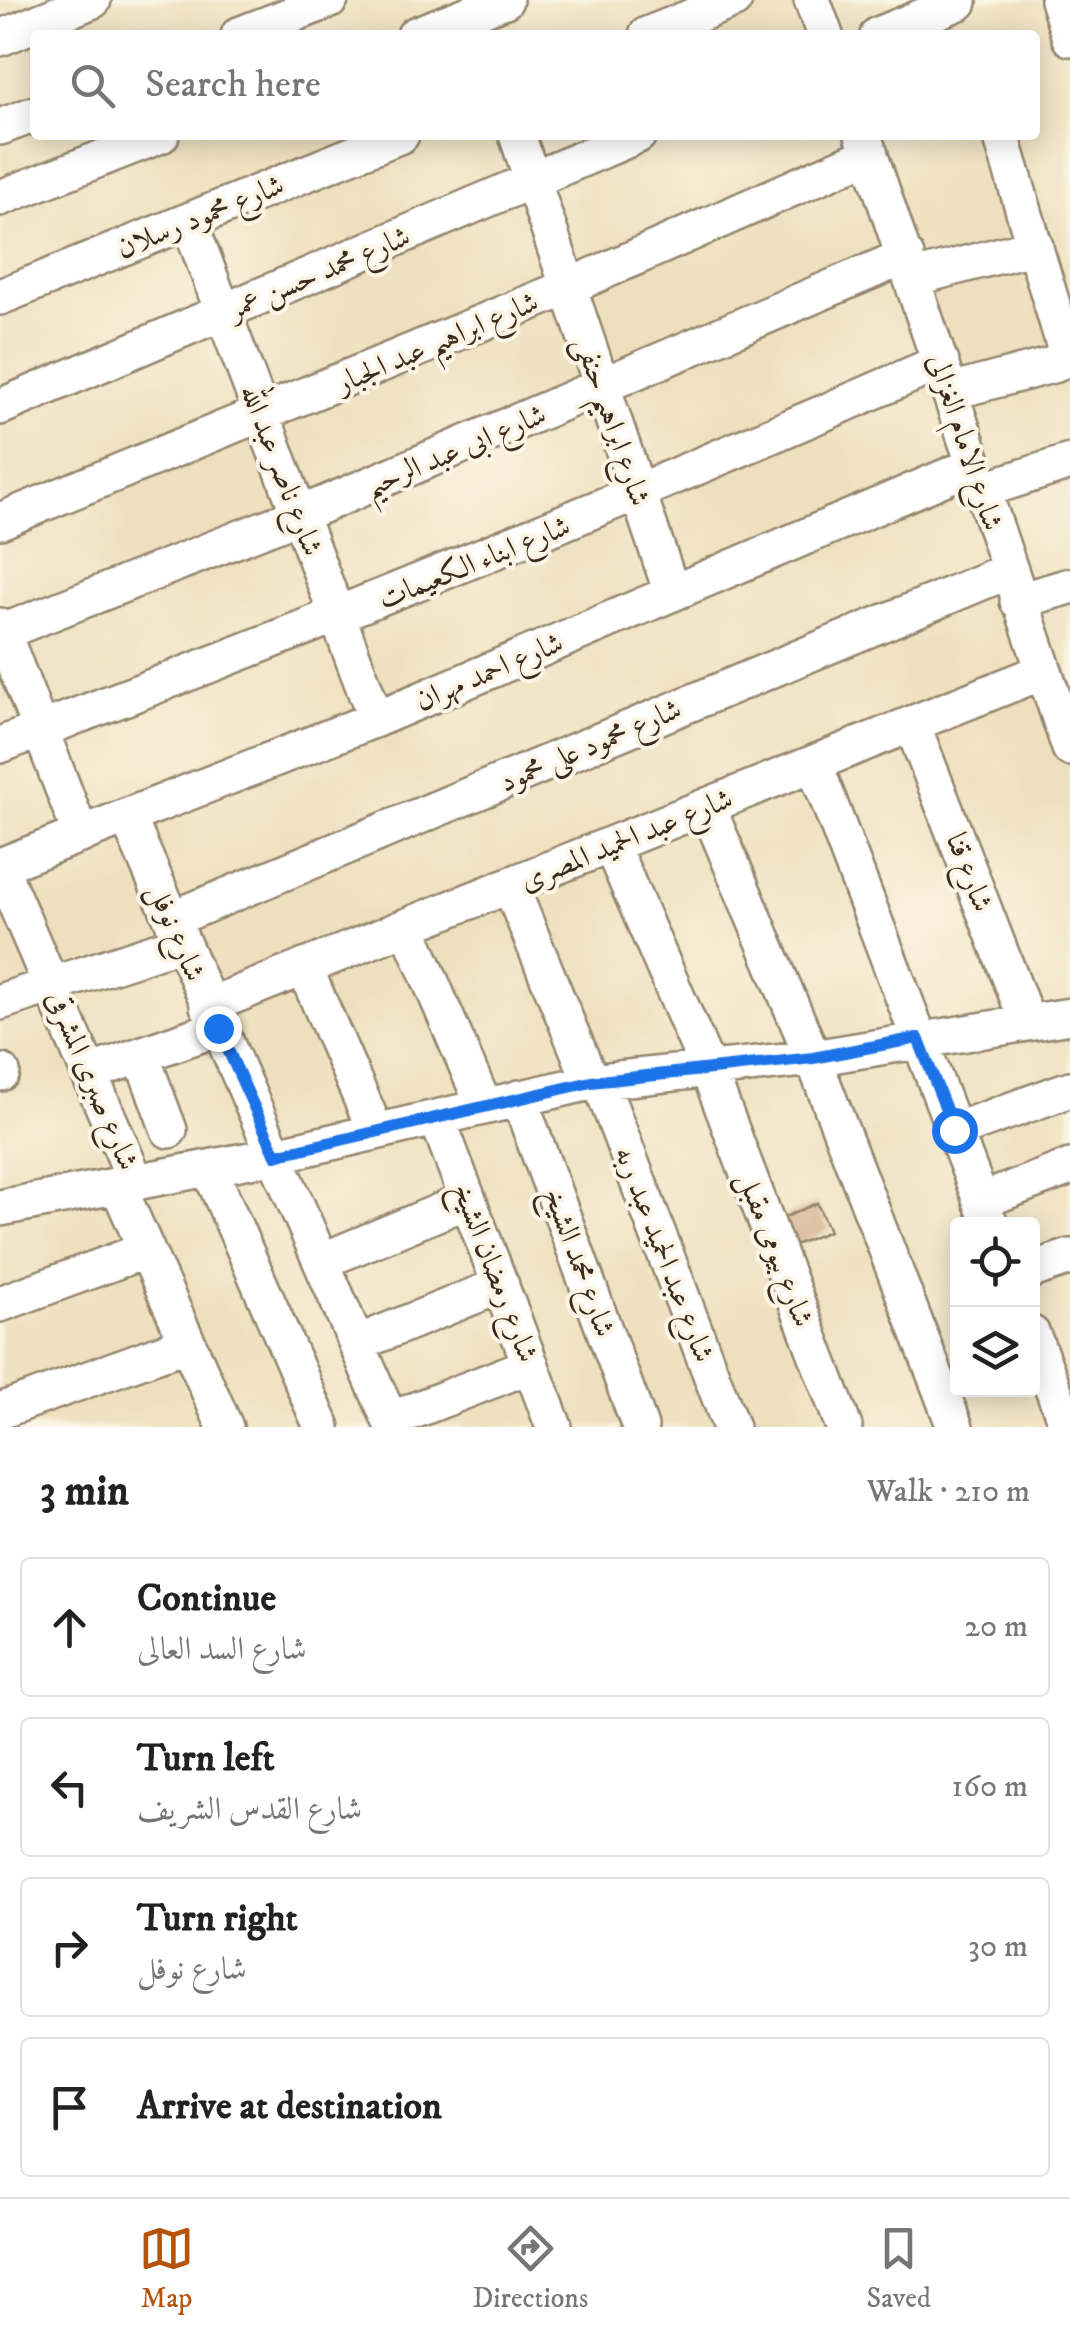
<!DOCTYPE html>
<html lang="en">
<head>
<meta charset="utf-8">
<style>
  body { margin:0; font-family:"IM FELL DW Pica",Amiri,serif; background:#f2f2f2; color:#222 }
  .controls { position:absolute; right:30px; bottom:30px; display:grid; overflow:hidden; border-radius:10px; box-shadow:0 5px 25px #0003 }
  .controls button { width:90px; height:90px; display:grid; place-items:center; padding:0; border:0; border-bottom:2px solid #e0e0e0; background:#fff; color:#222; font:50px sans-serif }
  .stop { position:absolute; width:30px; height:30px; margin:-22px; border:8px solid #1a73e8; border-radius:50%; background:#fff }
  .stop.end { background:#1a73e8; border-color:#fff; box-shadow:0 2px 10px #0008 }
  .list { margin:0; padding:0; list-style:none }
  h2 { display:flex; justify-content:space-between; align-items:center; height:130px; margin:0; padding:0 40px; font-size:42px }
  h2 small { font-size:32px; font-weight:400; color:#767676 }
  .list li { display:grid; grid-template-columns:65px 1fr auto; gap:30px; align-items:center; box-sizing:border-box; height:140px; margin:0 20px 20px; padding:0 20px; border:2px solid #e0e0e0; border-radius:10px }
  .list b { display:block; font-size:38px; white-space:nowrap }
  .list p { margin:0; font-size:32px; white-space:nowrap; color:#767676 }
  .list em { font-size:32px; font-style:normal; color:#767676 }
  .icon { flex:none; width:55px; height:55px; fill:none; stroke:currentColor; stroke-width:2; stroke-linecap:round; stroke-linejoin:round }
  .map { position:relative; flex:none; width:1070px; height:1427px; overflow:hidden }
  .search { position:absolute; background:#fff; box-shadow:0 5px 25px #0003; left:30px; right:30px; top:30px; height:110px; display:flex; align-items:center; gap:25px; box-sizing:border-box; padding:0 35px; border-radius:10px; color:#767676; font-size:38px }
  .sheet { height:770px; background:#fff }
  nav { display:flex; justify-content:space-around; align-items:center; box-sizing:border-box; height:140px; border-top:2px solid #e0e0e0; background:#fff; font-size:28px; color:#767676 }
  nav a { display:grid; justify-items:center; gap:5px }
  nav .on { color:#b45309 }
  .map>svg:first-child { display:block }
  .building { fill:#cda37a }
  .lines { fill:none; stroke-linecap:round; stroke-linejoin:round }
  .minor-casing { stroke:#94856e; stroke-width:40 }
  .minor { stroke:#fff; stroke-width:35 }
  .route { stroke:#1a73e8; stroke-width:12 }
  .labels { text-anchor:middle; stroke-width:8; stroke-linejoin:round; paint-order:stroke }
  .street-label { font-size:30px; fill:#3b2a1e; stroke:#fcf5e5 }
</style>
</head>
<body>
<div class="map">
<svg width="1070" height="1427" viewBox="0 0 1070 1427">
  <rect width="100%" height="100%" fill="#fcf5e5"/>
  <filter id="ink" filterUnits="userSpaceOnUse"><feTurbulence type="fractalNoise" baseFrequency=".01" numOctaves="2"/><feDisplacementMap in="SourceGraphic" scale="20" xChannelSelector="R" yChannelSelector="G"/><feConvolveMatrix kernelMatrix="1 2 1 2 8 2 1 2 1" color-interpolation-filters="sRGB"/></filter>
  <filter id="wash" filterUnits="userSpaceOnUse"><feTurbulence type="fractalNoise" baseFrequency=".0048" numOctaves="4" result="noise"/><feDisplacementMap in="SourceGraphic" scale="40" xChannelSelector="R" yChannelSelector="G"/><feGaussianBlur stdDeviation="2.25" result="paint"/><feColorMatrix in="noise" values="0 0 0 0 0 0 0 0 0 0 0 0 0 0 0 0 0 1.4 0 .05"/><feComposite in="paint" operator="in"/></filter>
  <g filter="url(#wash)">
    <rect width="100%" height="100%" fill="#eee0be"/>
    <g id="blocks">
      <path class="building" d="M817 1203 829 1231 785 1249 774 1222Z"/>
    </g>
  </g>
  <g filter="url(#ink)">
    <use href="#blocks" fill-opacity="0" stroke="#94856e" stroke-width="2.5"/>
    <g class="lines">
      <defs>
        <path id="minor" d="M812 0 825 35
          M1058 0 1070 38
          M239 35 330 0
          M415 35 505 0
          M647 35 734 0
          M878 35 959 2
          M0 38 93 0
          M0 127 35 114
          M517 135 672 593
          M863 135 1070 748
          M0 198 161 135
          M189 221 376 719
          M913 278 1035 246
          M0 297 401 135
          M950 392 1056 364 1066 351 1001 135
          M0 407 638 135
          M982 490 1070 462
          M0 521 568 287 870 154
          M1018 601 1070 586
          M0 626 81 835
          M0 633 299 515 906 256
          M912 724 1027 1021
          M0 745C317 626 630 498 941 362
          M814 763 990 1224
          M707 806 813 1058 955 1427
          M128 818 393 1427
          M611 845 709 1071 844 1427
          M0 866 376 719 974 465
          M0 867 136 1182
          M510 885 591 1082
          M172 919 1008 571
          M407 926 484 1106
          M304 967 376 1132
          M0 1002 180 943
          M208 1006 1044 671
          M141 1055 169 1130
          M0 1073 2 1072
          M89 1073 218 1028
          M600 1081 731 1427
          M519 1098 640 1427
          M437 1118 554 1427
          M954 1131 1070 1089
          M209 1168 322 1427
          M118 1186 225 1427
          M981 1201 1070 1167
          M0 1208 276 1155 591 1082 813 1058 1070 1016
          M322 1261 468 1200
          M1032 1270 1070 1257
          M0 1304 146 1250
          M1032 1334 1068 1427
          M358 1343 501 1285
          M0 1411 188 1343
          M390 1420 531 1365"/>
      </defs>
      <use href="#minor" class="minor-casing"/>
      <use href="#minor" class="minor"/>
    </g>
  </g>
  <g class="lines" filter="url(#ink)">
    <path class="route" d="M218 1028 276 1155 591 1082 813 1058 918 1038 954 1130"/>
  </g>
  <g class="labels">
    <g class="street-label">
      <text transform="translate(200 216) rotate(-22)" y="10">شارع محمود رسلان</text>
      <text transform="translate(319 272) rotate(-23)" y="10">شارع محمد حسن عمر</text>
      <text transform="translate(437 342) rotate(-23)" y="10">شارع ابراهيم عبد الجبار</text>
      <text transform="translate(613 421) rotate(71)" y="10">شارع ابراهيم حنفى</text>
      <text transform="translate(966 442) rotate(72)" y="10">شارع الامام الغزالى</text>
      <text transform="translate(455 450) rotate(-23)" y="10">شارع ابى عبد الرحيم</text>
      <text transform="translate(282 470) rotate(69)" y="10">شارع ناصر عبد الله</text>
      <text transform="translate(474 562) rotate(-22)" y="10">شارع ابناء الكعيمات</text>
      <text transform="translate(489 671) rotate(-23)" y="10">شارع احمد مهران</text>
      <text transform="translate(590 745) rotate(-23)" y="10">شارع محمود على محمود</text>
      <text transform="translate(626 839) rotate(-22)" y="10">شارع عبد الحميد المصرى</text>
      <text transform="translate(970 872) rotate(69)" y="10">شارع قنا</text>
      <text transform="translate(177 932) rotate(67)" y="10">شارع نوفل</text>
      <text transform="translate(93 1080) rotate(67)" y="10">شارع صبرى المشرقى</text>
      <text transform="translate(776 1249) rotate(69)" y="10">شارع بيومى مقبل</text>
      <text transform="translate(665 1254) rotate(69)" y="10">شارع عبد الحميد عبد ربه</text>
      <text transform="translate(580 1262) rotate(70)" y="10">شارع محمد الشيخ</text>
      <text transform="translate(496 1272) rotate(69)" y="10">شارع رمضان الشيخ</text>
    </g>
  </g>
</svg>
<div class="controls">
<button><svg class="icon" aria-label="locate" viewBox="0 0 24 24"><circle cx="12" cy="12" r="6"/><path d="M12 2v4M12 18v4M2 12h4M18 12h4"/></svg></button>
<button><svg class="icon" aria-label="layers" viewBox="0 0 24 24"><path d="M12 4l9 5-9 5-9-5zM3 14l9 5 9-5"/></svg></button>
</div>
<div class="stop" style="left:954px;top:1130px"></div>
<div class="stop end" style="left:218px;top:1028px"></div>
<div class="search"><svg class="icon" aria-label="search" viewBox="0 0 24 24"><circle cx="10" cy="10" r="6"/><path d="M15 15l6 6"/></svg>Search here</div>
</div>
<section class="sheet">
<h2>3 min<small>Walk · 210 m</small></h2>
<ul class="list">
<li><svg class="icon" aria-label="ahead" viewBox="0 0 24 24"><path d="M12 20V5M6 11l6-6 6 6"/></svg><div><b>Continue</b><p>شارع السد العالى</p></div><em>20 m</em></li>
<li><svg class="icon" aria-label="left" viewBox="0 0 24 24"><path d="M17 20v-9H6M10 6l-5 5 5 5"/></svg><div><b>Turn left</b><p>شارع القدس الشريف</p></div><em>160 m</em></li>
<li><svg class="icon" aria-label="right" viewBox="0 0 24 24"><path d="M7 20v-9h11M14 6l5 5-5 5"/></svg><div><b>Turn right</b><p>شارع نوفل</p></div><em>30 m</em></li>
<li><svg class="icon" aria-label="arrive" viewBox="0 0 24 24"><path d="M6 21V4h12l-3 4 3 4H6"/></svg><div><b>Arrive at destination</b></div></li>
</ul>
</section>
<nav>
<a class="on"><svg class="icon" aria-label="map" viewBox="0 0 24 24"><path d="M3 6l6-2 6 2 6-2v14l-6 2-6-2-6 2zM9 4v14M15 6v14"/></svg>Map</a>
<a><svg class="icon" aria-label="directions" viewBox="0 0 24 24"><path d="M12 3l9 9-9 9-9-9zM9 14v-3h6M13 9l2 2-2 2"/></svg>Directions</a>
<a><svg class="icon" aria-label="saved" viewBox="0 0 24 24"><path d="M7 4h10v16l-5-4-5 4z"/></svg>Saved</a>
</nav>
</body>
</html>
